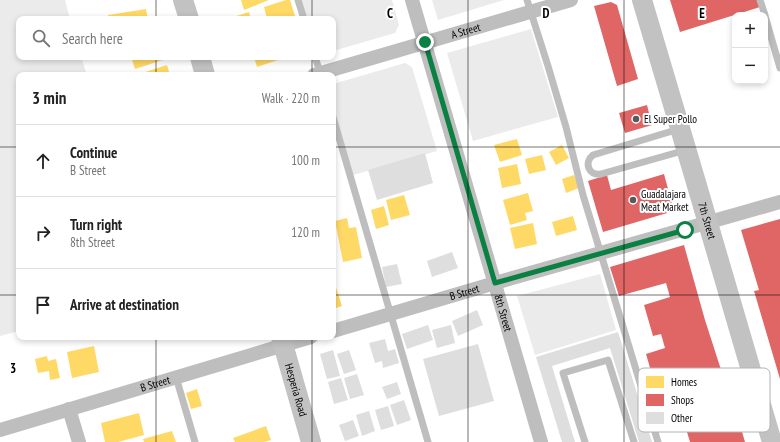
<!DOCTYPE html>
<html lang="en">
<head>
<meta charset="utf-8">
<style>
  body { margin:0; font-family:"PT Sans Narrow",sans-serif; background:#f6f6f6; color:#222 }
  .controls { position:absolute; right:12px; top:12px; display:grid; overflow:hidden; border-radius:8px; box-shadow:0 2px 6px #0003 }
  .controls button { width:36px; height:36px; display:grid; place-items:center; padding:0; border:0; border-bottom:1px solid #e0e0e0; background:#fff; color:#222; font:20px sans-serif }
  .stop { position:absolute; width:12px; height:12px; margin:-9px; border:3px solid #0b8043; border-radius:50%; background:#fff }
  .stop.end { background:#0b8043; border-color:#fff; box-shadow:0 1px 4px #0008 }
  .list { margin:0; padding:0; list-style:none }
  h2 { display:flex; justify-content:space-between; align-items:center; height:52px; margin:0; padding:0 16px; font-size:17px }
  h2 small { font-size:13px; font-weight:400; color:#767676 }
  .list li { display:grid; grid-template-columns:26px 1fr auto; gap:12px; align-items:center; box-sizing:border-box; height:72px; padding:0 16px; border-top:1px solid #e0e0e0 }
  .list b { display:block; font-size:15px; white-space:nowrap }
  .list p { margin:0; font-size:13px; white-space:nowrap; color:#767676 }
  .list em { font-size:13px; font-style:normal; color:#767676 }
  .icon { flex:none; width:22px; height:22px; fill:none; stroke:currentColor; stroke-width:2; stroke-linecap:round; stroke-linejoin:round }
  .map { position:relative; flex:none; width:780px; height:442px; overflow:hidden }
  .search { position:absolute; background:#fff; box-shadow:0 2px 6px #0003; left:16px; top:16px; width:320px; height:44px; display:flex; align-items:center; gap:10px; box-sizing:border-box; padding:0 14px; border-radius:8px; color:#767676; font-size:15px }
  .panel { position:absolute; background:#fff; box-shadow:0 2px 6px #0003; left:16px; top:72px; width:320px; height:268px; border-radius:8px }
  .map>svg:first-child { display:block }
  .green { fill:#ebebeb }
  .homes { fill:#ffd966 }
  .shops { fill:#e06666 }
  .building { fill:#dedede }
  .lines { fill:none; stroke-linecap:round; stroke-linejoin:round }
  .service { stroke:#bebebe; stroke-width:7 }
  .minor { stroke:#bebebe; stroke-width:14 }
  .secondary { stroke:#c2c2c2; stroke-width:20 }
  .route { stroke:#0b8043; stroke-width:5 }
  .grid { fill:none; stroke:#000; stroke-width:1; stroke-opacity:0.55 }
  .poi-dot { fill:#595959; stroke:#fff; stroke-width:1.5 }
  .labels { text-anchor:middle; stroke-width:4; stroke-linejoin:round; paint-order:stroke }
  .street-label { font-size:11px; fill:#000; stroke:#fff }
  .poi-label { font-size:11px; fill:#000; stroke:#fff; text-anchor:start }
  .key { fill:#fff; stroke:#b2b2b2; stroke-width:1 }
  .key-label { font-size:11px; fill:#000 }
  .grid-label { font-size:13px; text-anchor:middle; font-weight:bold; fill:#000; stroke:#fff; stroke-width:4; stroke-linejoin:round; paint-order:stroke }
</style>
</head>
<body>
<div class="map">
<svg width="780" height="442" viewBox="0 0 780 442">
  <rect width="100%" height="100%" fill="#fff"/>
  <path class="green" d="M0 0H65L70 19H19V57H81L87 75H19V331L0 336Z
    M301 0H392L399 25 395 33 333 51V19H307Z
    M432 0H504L438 20Z
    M531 29 558 117 473 141 447 53Z
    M405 63 412 67 437 151 353 175 333 105V84Z
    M600 274 616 330 535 355 517 296Z"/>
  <path class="homes" d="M241 0H269L244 10Z
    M286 0H290L295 16 285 19H267L264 7Z
    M146 9 148 19H109L108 15Z
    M249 12 251 19H227Z
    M131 57H172L135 69Z
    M254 57H287L257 67Z
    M167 65 170 75H136Z
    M517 139 522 155 500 162 494 145Z
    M562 145 569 158 556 165 549 152Z
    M542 155 546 170 529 174 525 159Z
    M517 164 521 184 502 188 498 168Z
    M574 175 579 188 566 193 562 179Z
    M528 193 533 211 525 213 527 220 510 225 503 200Z
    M404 195 410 215 391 220 386 200Z
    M384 206 389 225 376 229 371 210Z
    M573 216 577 230 556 236 552 222Z
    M347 218 349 228 356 227 362 258 343 262 335 221Z
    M533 223 537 244 515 249 510 228Z
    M333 278 342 306 333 309Z
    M94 346 99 372 72 378 67 352Z
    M47 356 48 361 56 359 60 378 50 380 49 371 38 373 35 359Z
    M197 389 202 406 191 409 186 393Z
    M139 413 144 435 118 442H105L101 423Z
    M266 426 271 440 264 442H235L233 438Z
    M172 431 176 442H144L143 439Z"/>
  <path class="shops" d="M670 0H758L760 7 680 32Z
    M611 2 617 5 638 79 617 86 594 6Z
    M647 105 652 125 625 133 619 113Z
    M664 174 674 211 603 232 588 181 607 175 611 190Z
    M780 219V379L754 291 759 290 741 230Z
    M684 245 705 320 724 379 673 395 669 381 655 385 646 354 665 348 661 334 653 336 644 305 670 297 666 283 619 296 610 267Z
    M735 408 745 442H690L684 422Z"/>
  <path class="building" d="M425 153 433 183 377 200 368 170Z
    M452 252 458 268 432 277 427 261Z
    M397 264 402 284 386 287 382 267Z
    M477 310 483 325 458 336 452 321Z
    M428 325 433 340 407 349 402 334Z
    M451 325 455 343 437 348 432 330Z
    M618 332 652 442H639L610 348 552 366 575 442H562L536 357Z
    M385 339 388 351 395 349 399 363 383 368 382 361 375 363 369 343Z
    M478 344 494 401 439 416 423 359Z
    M333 350 340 376 327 379 320 354Z
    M349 350 356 370 344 374 337 354Z
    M357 374 364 395 350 399 344 378Z
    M341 378 348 400 334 404 328 382Z
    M397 382 401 394 387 399 382 387Z
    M404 400 411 420 397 425 390 405Z
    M388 406 394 426 381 430 375 410Z
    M369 411 375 431 362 436 356 415Z
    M353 420 359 436 345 441 339 425Z"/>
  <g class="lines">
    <path class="service" d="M298 0 304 19
      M527 0 548 66 566 127 583 195 658 442
      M760 0 765 15
      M765 16 780 68
      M315 57 321 75
      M333 117 428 442
      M679 129 593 155C584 162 588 176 601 174L686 150
      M176 377 195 442
      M585 442 563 373 608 360 634 442"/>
    <g class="minor">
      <path id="s1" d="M412 0 541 442"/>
      <path id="s2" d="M314 75 571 0"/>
      <path id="s3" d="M333 331 495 283 780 202"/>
      <path d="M69 409 79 442"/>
      <path id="s4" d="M0 430 311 337"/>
    </g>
    <g class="secondary">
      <path d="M183 0 189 19"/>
      <path id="s5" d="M642 0C686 147 729 295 772 442"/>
      <path d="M200 57 205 75"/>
      <path id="s6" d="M281 337 311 442"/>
    </g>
  </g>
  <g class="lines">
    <path class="route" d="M425 42 495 283 685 230"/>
  </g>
  <path class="grid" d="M156 0V19M312 0V19M468 0V442M624 0V442M156 57V75M312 57V75M0 147H19M333 147H780M0 295H19M333 295H780M156 337V442M312 337V442"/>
  <g class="poi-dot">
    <circle cx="636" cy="119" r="4"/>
    <circle cx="633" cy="200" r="4"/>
  </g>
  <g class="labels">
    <g class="street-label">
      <text dy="4" stroke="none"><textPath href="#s2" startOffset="158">A Street</textPath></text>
      <text dy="4" stroke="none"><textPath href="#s5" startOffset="230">7th Street</textPath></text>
      <text dy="4" stroke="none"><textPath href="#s3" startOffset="137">B Street</textPath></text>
      <text dy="4" stroke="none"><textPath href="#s1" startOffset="326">8th Street</textPath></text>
      <text dy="4" stroke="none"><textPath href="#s4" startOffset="162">B Street</textPath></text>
      <text dy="4" stroke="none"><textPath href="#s6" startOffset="55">Hesperia Road</textPath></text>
    </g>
    <g class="poi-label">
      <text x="644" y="123">El Super Pollo</text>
      <text x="641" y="198">Guadalajara<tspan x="641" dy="13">Meat Market</tspan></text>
    </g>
  </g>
  <rect x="638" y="368" width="132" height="64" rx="6" class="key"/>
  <rect x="646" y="376" width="18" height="12" fill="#ffd966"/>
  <rect x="646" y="394" width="18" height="12" fill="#e06666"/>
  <rect x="646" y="412" width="18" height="12" fill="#dedede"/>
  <g class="key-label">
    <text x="671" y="386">Homes</text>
    <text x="671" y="404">Shops</text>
    <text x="671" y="422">Other</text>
  </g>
  <g class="grid-label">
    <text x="390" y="18">C</text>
    <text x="546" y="18">D</text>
    <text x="702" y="18">E</text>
    <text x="13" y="373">3</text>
  </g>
</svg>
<div class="controls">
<button>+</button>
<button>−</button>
</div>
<div class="stop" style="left:685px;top:230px"></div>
<div class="stop end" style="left:425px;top:42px"></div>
<div class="search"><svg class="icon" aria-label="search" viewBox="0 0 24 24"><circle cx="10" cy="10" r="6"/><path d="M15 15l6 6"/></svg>Search here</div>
<section class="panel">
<h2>3 min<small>Walk · 220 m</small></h2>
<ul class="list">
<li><svg class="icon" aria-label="ahead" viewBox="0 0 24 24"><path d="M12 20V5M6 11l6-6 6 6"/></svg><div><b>Continue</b><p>B Street</p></div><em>100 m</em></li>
<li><svg class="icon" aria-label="right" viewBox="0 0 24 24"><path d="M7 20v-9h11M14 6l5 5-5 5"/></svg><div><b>Turn right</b><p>8th Street</p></div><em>120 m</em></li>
<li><svg class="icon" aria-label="arrive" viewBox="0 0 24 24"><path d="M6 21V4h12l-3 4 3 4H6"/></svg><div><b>Arrive at destination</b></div></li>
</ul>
</section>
</div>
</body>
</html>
